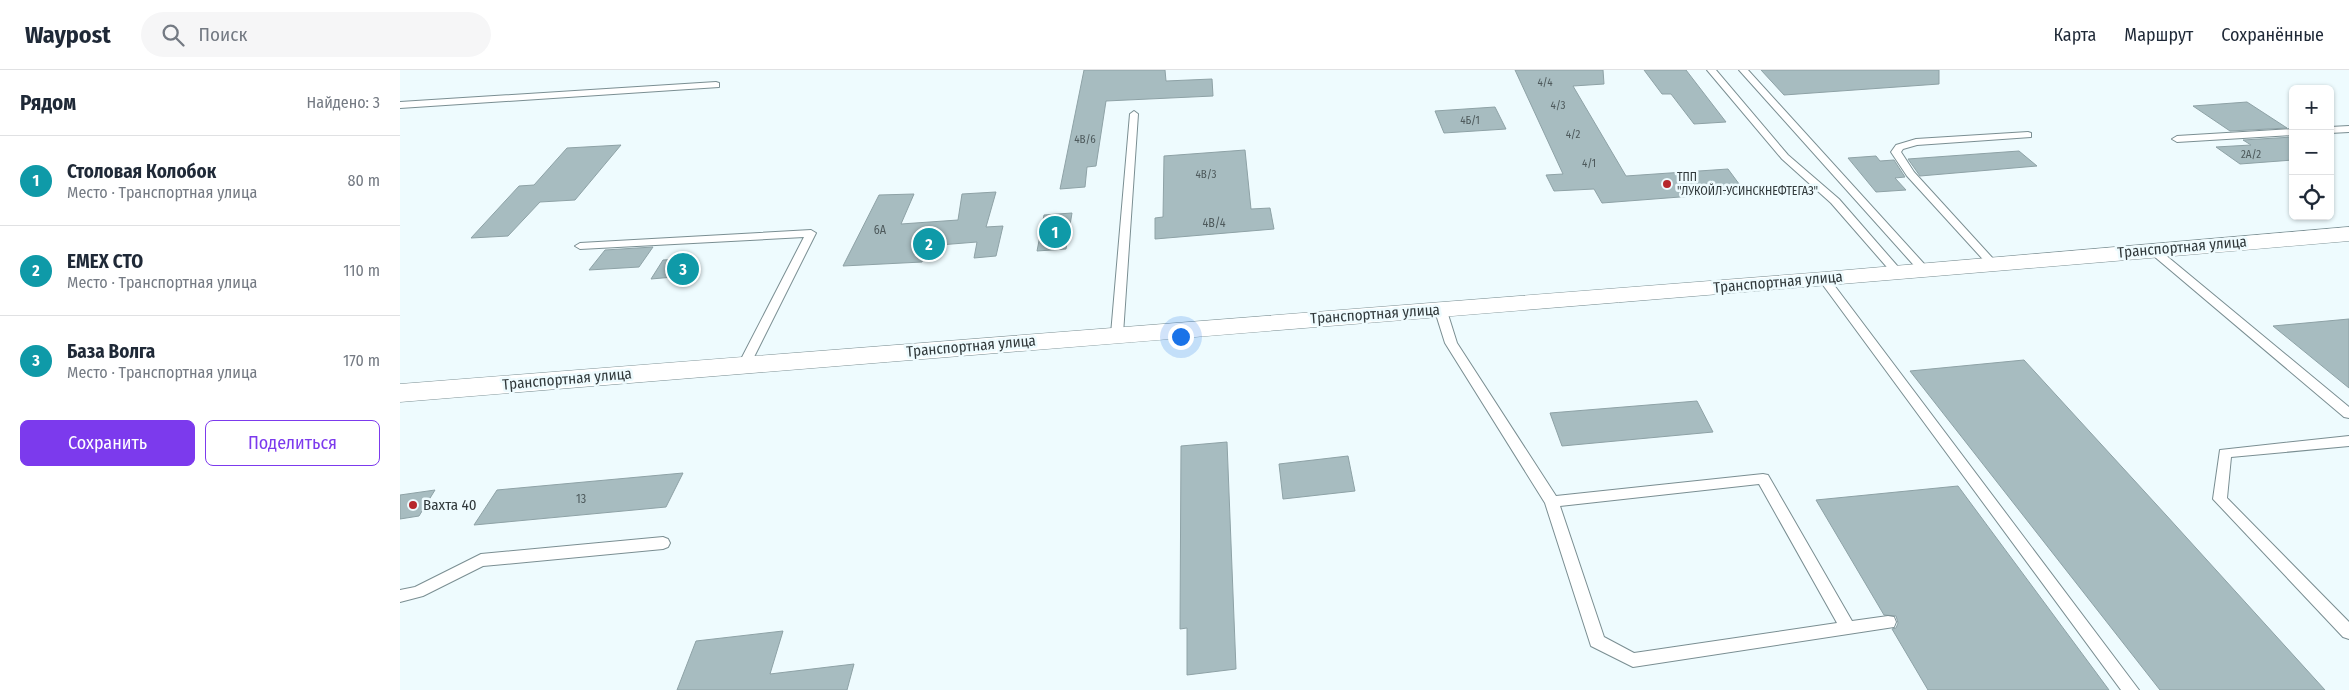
<!DOCTYPE html>
<html lang="ru">
<head>
<meta charset="utf-8">
<style>
  body { margin:0; font-family:"Fira Sans Condensed",sans-serif; background:#f6f6f7; color:#1f2937 }
  .controls { position:absolute; right:15px; top:15px; display:grid; overflow:hidden; border-radius:8px; box-shadow:0 1px 4px #0004 }
  .controls button { width:45px; height:45px; display:grid; place-items:center; padding:0; border:0; border-bottom:1px solid #e0e1e3; background:#fff; color:#1f2937; font:25px sans-serif }
  .you { position:absolute; left:780px; top:266px; width:18px; height:18px; margin:-12px; border:4px solid #fff; border-radius:50%; background:#1a73e8; box-shadow:0 0 0 8px #1a73e833 }
  .badge { display:grid; place-items:center; width:32px; height:32px; border-radius:50%; background:#7c3aed; color:#fff; font-size:16px; font-weight:700 }
  .pin { position:absolute; translate:-50% -50%; border:2px solid #fff; box-shadow:0 1px 5px #0006 }
  .list { margin:0; padding:0; list-style:none }
  h2 { display:flex; justify-content:space-between; align-items:center; height:65px; margin:0; padding:0 20px; font-size:21px }
  h2 small { font-size:16px; font-weight:400; color:#747a83 }
  .list li { display:grid; grid-template-columns:32px 1fr auto; gap:15px; align-items:center; box-sizing:border-box; height:90px; padding:0 20px; border-top:1px solid #e0e1e3 }
  .list b { display:block; font-size:19px; white-space:nowrap }
  .list p { margin:0; font-size:16px; white-space:nowrap; color:#747a83 }
  .list em { font-size:16px; font-style:normal; color:#747a83 }
  .actions { display:flex; gap:10px; padding:15px 20px }
  .actions a { flex:1; padding:11px 0; border:1px solid #7c3aed; border-radius:8px; text-align:center; font-size:18px; color:#7c3aed }
  .actions .main { background:#7c3aed; color:#fff }
  .icon { flex:none; width:28px; height:28px; fill:none; stroke:currentColor; stroke-width:2; stroke-linecap:round; stroke-linejoin:round }
  .map { position:relative; flex:none; width:1949px; height:620px; overflow:hidden }
  header { display:flex; align-items:center; gap:30px; box-sizing:border-box; height:70px; padding:0 25px; background:#fff; border-bottom:1px solid #e0e1e3 }
  header strong { font-size:24px }
  nav { display:flex; gap:28px; margin-inline-start:auto; font-size:18px }
  .search { width:350px; height:45px; background:#f6f6f7; display:flex; align-items:center; gap:12px; box-sizing:border-box; padding:0 18px; border-radius:28px; color:#747a83; font-size:19px }
  main { display:flex }
  aside { flex:1; background:#fff }
  .map>svg:first-child { display:block }
  .building { fill:#a7bcc0; stroke:#8ea2a6 }
  .lines { fill:none; stroke-linecap:round; stroke-linejoin:round }
  .service-casing { stroke:#7a8e92; stroke-width:2 }
  .tertiary-casing { stroke:#7a8e92; stroke-width:1 }
  .service { fill:#fff; fill-rule:evenodd }
  .tertiary { fill:#fff; fill-rule:evenodd }
  .poi-dot { fill:#b7272b; stroke:#eefbfe; stroke-width:2 }
  .labels { text-anchor:middle; stroke-width:5; stroke-linejoin:round; paint-order:stroke }
  .far-number-label { font-size:11px; fill:#4e5a5c }
  .far-poi-label { font-size:12px; fill:#31393b; stroke:#eefbfe; text-anchor:start }
  .number-label { font-size:12px; fill:#4e5a5c }
  .street-label { font-size:15px; fill:#31393b; stroke:#eefbfe }
  .poi-label { font-size:15px; fill:#31393b; stroke:#eefbfe; text-anchor:start }
</style>
</head>
<body>
<header>
<strong>Waypost</strong>
<div class="search"><svg class="icon" aria-label="search" viewBox="0 0 24 24"><circle cx="10" cy="10" r="6"/><path d="M15 15l6 6"/></svg>Поиск</div>
<nav><a>Карта</a><a>Маршрут</a><a>Сохранённые</a></nav>
</header>
<main>
<aside>
<h2>Рядом<small>Найдено: 3</small></h2>
<ul class="list">
<li><span class="badge" style="background:#0f9aa8">1</span><div><b>Столовая Колобок</b><p>Место · Транспортная улица</p></div><em>80 m</em></li>
<li><span class="badge" style="background:#0f9aa8">2</span><div><b>EMEX СТО</b><p>Место · Транспортная улица</p></div><em>110 m</em></li>
<li><span class="badge" style="background:#0f9aa8">3</span><div><b>База Волга</b><p>Место · Транспортная улица</p></div><em>170 m</em></li>
</ul>
<div class="actions"><a class="main">Сохранить</a><a>Поделиться</a></div>
</aside>
<div class="map">
<svg width="1949" height="620" viewBox="0 0 1949 620">
  <rect width="100%" height="100%" fill="#eefbfe"/>
  <path class="building" d="M684 0H765L766 11 812 9 813 26 706 31 696 96 687 97 685 117 660 119Z
    M1115 0H1203L1204 14 1173 16 1226 106 1328 99 1345 122 1202 133 1194 119 1154 121 1146 105 1163 104Z
    M1244 0H1286L1326 52 1294 54 1271 24H1262Z
    M1361 0H1539V14L1384 25Z
    M1847 32 1887 58 1830 61 1793 36Z
    M1095 37 1106 59 1044 63 1035 41Z
    M1893 67V90L1840 94 1816 77 1851 75 1843 70Z
    M221 75 175 130 140 132 108 166 71 168 119 116 134 115 167 78Z
    M845 80 851 139 870 138 874 159 755 169V148L763 147 764 86Z
    M1619 81 1637 96 1520 106 1508 89Z
    M1476 86 1480 91 1494 90 1505 107 1495 108 1506 120 1476 122 1448 88Z
    M596 122 586 157 603 156 596 186 574 188 577 172 527 176 522 192 443 196 479 125 514 124 501 154 558 150 562 124Z
    M672 143 666 179 637 181 644 145Z
    M253 177 239 197 189 200 205 180Z
    M296 188 285 206 251 209 263 190Z
    M1949 249V318L1873 256Z
    M1624 290 1766 445 1925 620H1760L1510 301Z
    M1297 331 1313 362 1162 376 1150 343Z
    M827 372 836 599 787 605V558L780 559 781 376Z
    M948 386 955 421 883 429 879 394Z
    M283 403 266 437 74 455 97 420Z
    M1558 416 1709 620H1528L1492 559 1496 558 1498 553 1496 546 1484 545 1416 430Z
    M35 420 19 446 0 449V425Z
    M383 561 370 604 454 594 447 620H277L296 571Z"/>
  <g class="lines">
    <defs>
      <path id="service" d="M1307 0H1316L1388 85 1439 129 1500 199 1502 201 1500 203H1492L1431 133 1382 89Z
        M1339 0H1348L1527 197 1529 199 1527 201H1519Z
        M316 12 319 13V17L0 38V32Z
        M734 41 738 44 723 264 717 268 711 264 730 44Z
        M1949 56V62L1930 63V57Z
        M1893 59V65L1777 72 1772 69 1777 66Z
        M1628 62 1631 63V67L1517 75 1503 79 1501 82 1514 102 1598 194 1593 197 1589 196 1507 106 1491 82 1496 75 1516 69Z
        M411 160 416 163 350 295 344 299 338 295 404 167 180 179 175 176 180 173Z
        M1753 177 1757 178 1949 337V348L1944 347 1749 182 1748 180 1749 178Z
        M1424 206 1428 207 1739 620H1721L1420 211 1418 209Z
        M1040 234 1046 238 1057 273 1156 426 1363 404 1368 405 1452 551 1488 546 1494 547 1496 552 1494 557 1233 597 1191 576 1145 433 1045 273 1034 238ZM1359 414 1437 553 1234 583 1204 567 1160 436Z
        M1949 366V376L1831 387 1827 428 1949 552V569L1943 567 1813 429 1820 380Z
        M263 467 268 469 270 473 268 477 263 479 83 496 23 526 0 532V520L15 517 81 484Z"/>
      <path id="tertiary" d="M1949 157V171C1300 227 650 278 0 332V314L1424 202Z"/>
    </defs>
    <use href="#service" class="service-casing"/>
    <use href="#tertiary" class="tertiary-casing"/>
    <use href="#service" class="service"/>
    <use href="#tertiary" class="tertiary"/>
  </g>
  <g class="poi-dot">
    <circle cx="1267" cy="114" r="5"/>
    <circle cx="13" cy="435" r="5"/>
  </g>
  <g class="labels">
    <g class="far-number-label">
      <text x="1145" y="16">4/4</text>
      <text x="1158" y="39">4/3</text>
      <text x="1070" y="54">4Б/1</text>
      <text x="1173" y="68">4/2</text>
      <text x="685" y="73">4В/6</text>
      <text x="1851" y="88">2А/2</text>
      <text x="1189" y="97">4/1</text>
      <text x="806" y="108">4В/3</text>
    </g>
    <g class="far-poi-label">
      <text x="1277" y="111">ТПП<tspan x="1277" dy="14">"ЛУКОЙЛ-УСИНСКНЕФТЕГАЗ"</tspan></text>
    </g>
    <g class="number-label">
      <text x="814" y="157">4В/4</text>
      <text x="480" y="164">6А</text>
      <text x="181" y="433">13</text>
    </g>
    <g class="street-label">
      <text transform="translate(1782 177) rotate(-5)" y="5">Транспортная улица</text>
      <text transform="translate(1378 212) rotate(-5)" y="5">Транспортная улица</text>
      <text transform="translate(975 244) rotate(-4)" y="5">Транспортная улица</text>
      <text transform="translate(571 276) rotate(-5)" y="5">Транспортная улица</text>
      <text transform="translate(167 309) rotate(-5)" y="5">Транспортная улица</text>
    </g>
    <g class="poi-label">
      <text x="23" y="440">Вахта 40</text>
    </g>
  </g>
</svg>
<div class="controls">
<button>+</button>
<button>−</button>
<button><svg class="icon" aria-label="locate" viewBox="0 0 24 24"><circle cx="12" cy="12" r="6"/><path d="M12 2v4M12 18v4M2 12h4M18 12h4"/></svg></button>
</div>
<div class="you"></div>
<div class="pin badge" style="left:655px;top:162px;background:#0f9aa8">1</div>
<div class="pin badge" style="left:529px;top:174px;background:#0f9aa8">2</div>
<div class="pin badge" style="left:283px;top:199px;background:#0f9aa8">3</div>
</div>
</main>
</body>
</html>
